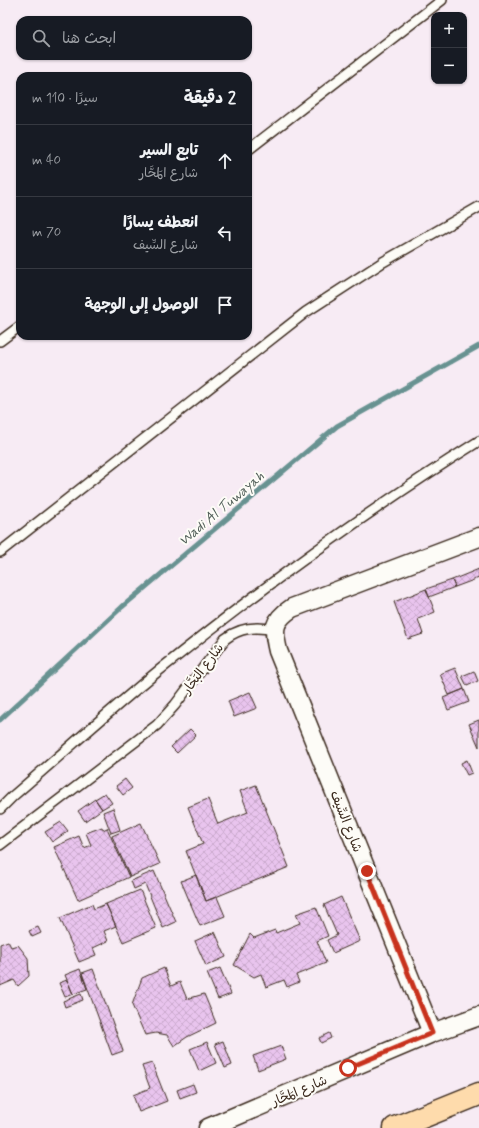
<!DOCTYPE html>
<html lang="ar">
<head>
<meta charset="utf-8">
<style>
  body { margin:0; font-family:Mynerve,"Playpen Sans Arabic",sans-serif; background:#242831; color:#f1f3f6; direction:rtl }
  .controls { position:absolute; right:12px; top:12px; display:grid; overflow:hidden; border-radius:8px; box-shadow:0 1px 3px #0004 }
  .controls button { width:36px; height:36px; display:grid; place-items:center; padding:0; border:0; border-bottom:1px solid #363941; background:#171b24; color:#f1f3f6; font:20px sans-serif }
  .stop { position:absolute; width:12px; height:12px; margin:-9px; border:3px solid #c8321e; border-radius:50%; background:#fff }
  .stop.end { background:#c8321e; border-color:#fff; box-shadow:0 1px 4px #0008 }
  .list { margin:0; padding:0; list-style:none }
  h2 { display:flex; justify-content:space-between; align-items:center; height:52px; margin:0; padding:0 16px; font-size:17px }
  h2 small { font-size:13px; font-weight:400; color:#9ea1a6 }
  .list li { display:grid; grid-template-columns:26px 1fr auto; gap:12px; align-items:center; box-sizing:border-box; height:72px; padding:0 16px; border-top:1px solid #363941 }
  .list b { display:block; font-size:15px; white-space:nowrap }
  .list p { margin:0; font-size:13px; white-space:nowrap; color:#9ea1a6 }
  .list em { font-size:13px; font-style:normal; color:#9ea1a6 }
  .icon { flex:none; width:22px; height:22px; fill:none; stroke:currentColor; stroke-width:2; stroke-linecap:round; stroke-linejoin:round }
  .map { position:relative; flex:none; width:479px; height:1128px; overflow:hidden; direction:ltr }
  .search { position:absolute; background:#171b24; box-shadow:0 1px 3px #0004; left:16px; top:16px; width:236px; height:44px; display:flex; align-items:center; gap:10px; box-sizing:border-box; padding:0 14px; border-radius:12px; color:#9ea1a6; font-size:15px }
  .panel { position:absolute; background:#171b24; box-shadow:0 1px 3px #0004; left:16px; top:72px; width:236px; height:268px; border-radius:12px; direction:rtl }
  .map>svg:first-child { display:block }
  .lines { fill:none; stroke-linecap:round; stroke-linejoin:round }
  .stream { stroke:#679291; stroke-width:5 }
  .building { fill:url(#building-cross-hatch); stroke:#3b2a1e }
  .service-casing { stroke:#3b2a1e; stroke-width:12 }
  .minor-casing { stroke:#3b2a1e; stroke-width:21 }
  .primary-casing { stroke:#3b2a1e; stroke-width:25 }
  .service { stroke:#fdfcf7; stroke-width:9 }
  .minor { stroke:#fdfcf7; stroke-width:18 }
  .primary { stroke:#fedbac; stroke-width:22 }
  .route { stroke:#c8321e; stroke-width:5 }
  .labels { text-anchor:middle; stroke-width:4; stroke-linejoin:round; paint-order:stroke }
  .street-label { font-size:13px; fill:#3b2a1e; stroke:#fdfcf7 }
  .water-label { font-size:14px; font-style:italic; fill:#515e58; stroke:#fdfcf7 }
</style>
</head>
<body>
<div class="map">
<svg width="479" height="1128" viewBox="0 0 479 1128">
  <defs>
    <pattern id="building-cross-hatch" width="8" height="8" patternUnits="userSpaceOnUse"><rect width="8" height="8" fill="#e9c4ee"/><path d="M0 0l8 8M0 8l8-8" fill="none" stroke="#c9a9cc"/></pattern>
  </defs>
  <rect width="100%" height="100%" fill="#f7ebf4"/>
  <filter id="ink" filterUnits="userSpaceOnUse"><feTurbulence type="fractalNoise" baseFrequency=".025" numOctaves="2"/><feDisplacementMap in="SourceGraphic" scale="8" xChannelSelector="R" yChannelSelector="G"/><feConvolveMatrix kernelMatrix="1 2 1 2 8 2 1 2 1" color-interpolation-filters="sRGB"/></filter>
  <g filter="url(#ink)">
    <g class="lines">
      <path class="stream" d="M0 720 122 607 337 426 479 346"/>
    </g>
    <path class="building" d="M479 569V578L455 587 452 580Z
      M452 580 455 587 429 597 426 589Z
      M426 589 435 612 418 619 423 634 408 639 394 602Z
      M455 668 464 689 449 695 440 674Z
      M474 671 478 681 467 686 462 676Z
      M464 689 469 702 448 710 443 698Z
      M250 692 257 708 234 717 228 701Z
      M479 720V747L469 724Z
      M190 729 196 735 177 753 171 747Z
      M467 760 472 773 467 775 461 763Z
      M125 779 132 788 123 795 116 786Z
      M256 785 289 867 206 901 186 851 203 844 188 807 208 799 218 824 248 812 240 791Z
      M105 793 112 803 102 809 95 799Z
      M95 799 102 809 85 821 78 811Z
      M113 808 120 830 111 833 103 812Z
      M61 822 68 831 52 842 45 832Z
      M141 823 160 864 130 877 112 836Z
      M102 827 103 830 107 828 129 877 78 900 54 847 79 836 84 848 91 845 86 833Z
      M154 871 176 922 163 928 145 884 134 889 131 881Z
      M196 875 206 901 217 897 225 916 200 926 181 881Z
      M140 890 156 928 123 942 106 904Z
      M341 897 360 941 333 953 327 940 337 935 324 905Z
      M92 904 94 909 106 904 116 926 104 931 108 941 93 948 96 955 79 962 60 918Z
      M316 907 328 936 317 941 326 963 296 975 299 982 287 987 284 980 266 987 261 974 254 977 234 965 250 934 254 938 275 930 276 933 300 923 296 914Z
      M38 927 41 933 32 937 29 931Z
      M215 932 226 957 206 966 195 941Z
      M8 941 11 947 18 945 28 958 29 976 18 986 14 980 0 986V944Z
      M164 968 171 986 180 982 187 999 204 994 216 1023 187 1037 174 1046 167 1035 156 1033 145 1035 132 1005 142 978Z
      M220 968 231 994 218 999 207 973Z
      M80 969 87 989 73 994 65 975Z
      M93 969 123 1051 112 1055 82 973Z
      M67 980 73 994 65 997 59 983Z
      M81 994 83 1000 65 1007 63 1001Z
      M329 1033 331 1038 321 1043 319 1038Z
      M223 1041 232 1065 225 1068 215 1044Z
      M207 1042 216 1063 199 1071 190 1049Z
      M281 1046 286 1059 258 1070 253 1056Z
      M152 1063 167 1101 139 1112 133 1095 150 1088 142 1066Z
      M193 1084 196 1092 180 1098 177 1090Z"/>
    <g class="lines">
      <defs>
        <path id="service" d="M248 150 442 0
          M0 341 20 326
          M0 552 306 312 383 262 479 207
          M0 809 13 796C61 755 108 712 157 672 260 589 367 511 479 441
          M0 845 157 725 175 705 225 639C240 627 256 626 274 630"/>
        <path id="minor" d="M432 1033 278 651C273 630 272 621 292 608L479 537
          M208 1128 432 1033 479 1016"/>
        <path id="primary" d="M395 1128 479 1094"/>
      </defs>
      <use href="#service" class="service-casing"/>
      <use href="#minor" class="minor-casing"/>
      <use href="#primary" class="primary-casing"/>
      <use href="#service" class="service"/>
      <use href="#minor" class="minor"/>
      <use href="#primary" class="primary"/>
    </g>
  </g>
  <g class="lines" filter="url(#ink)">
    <path class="route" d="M348 1068 432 1033 367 871"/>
  </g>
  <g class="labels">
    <g class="street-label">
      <text transform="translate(202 668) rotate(-53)" y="5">شارع البَحَّار</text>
      <text transform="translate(347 821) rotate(68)" y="5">شارع السِّيف</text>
      <text transform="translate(299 1090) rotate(-23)" y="5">شارع المَحَّار</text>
    </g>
    <g class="water-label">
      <text transform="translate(221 508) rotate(-40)" y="5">Wadi Al Tuwayah</text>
    </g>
  </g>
</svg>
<div class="controls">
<button>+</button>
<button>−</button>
</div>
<div class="stop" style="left:348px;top:1068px"></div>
<div class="stop end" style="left:367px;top:871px"></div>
<div class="search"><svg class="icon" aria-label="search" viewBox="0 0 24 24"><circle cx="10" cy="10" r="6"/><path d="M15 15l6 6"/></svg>ابحث هنا</div>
<section class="panel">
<h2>2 دقيقة<small>سيرًا · 110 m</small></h2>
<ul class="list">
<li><svg class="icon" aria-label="ahead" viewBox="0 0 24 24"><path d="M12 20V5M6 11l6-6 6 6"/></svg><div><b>تابع السير</b><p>شارع المَحَّار</p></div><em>40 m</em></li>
<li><svg class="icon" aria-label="left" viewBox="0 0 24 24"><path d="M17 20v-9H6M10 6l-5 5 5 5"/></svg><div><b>انعطف يسارًا</b><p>شارع السِّيف</p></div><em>70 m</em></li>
<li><svg class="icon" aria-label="arrive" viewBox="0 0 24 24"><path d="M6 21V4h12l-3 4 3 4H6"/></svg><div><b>الوصول إلى الوجهة</b></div></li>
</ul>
</section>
</div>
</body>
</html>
